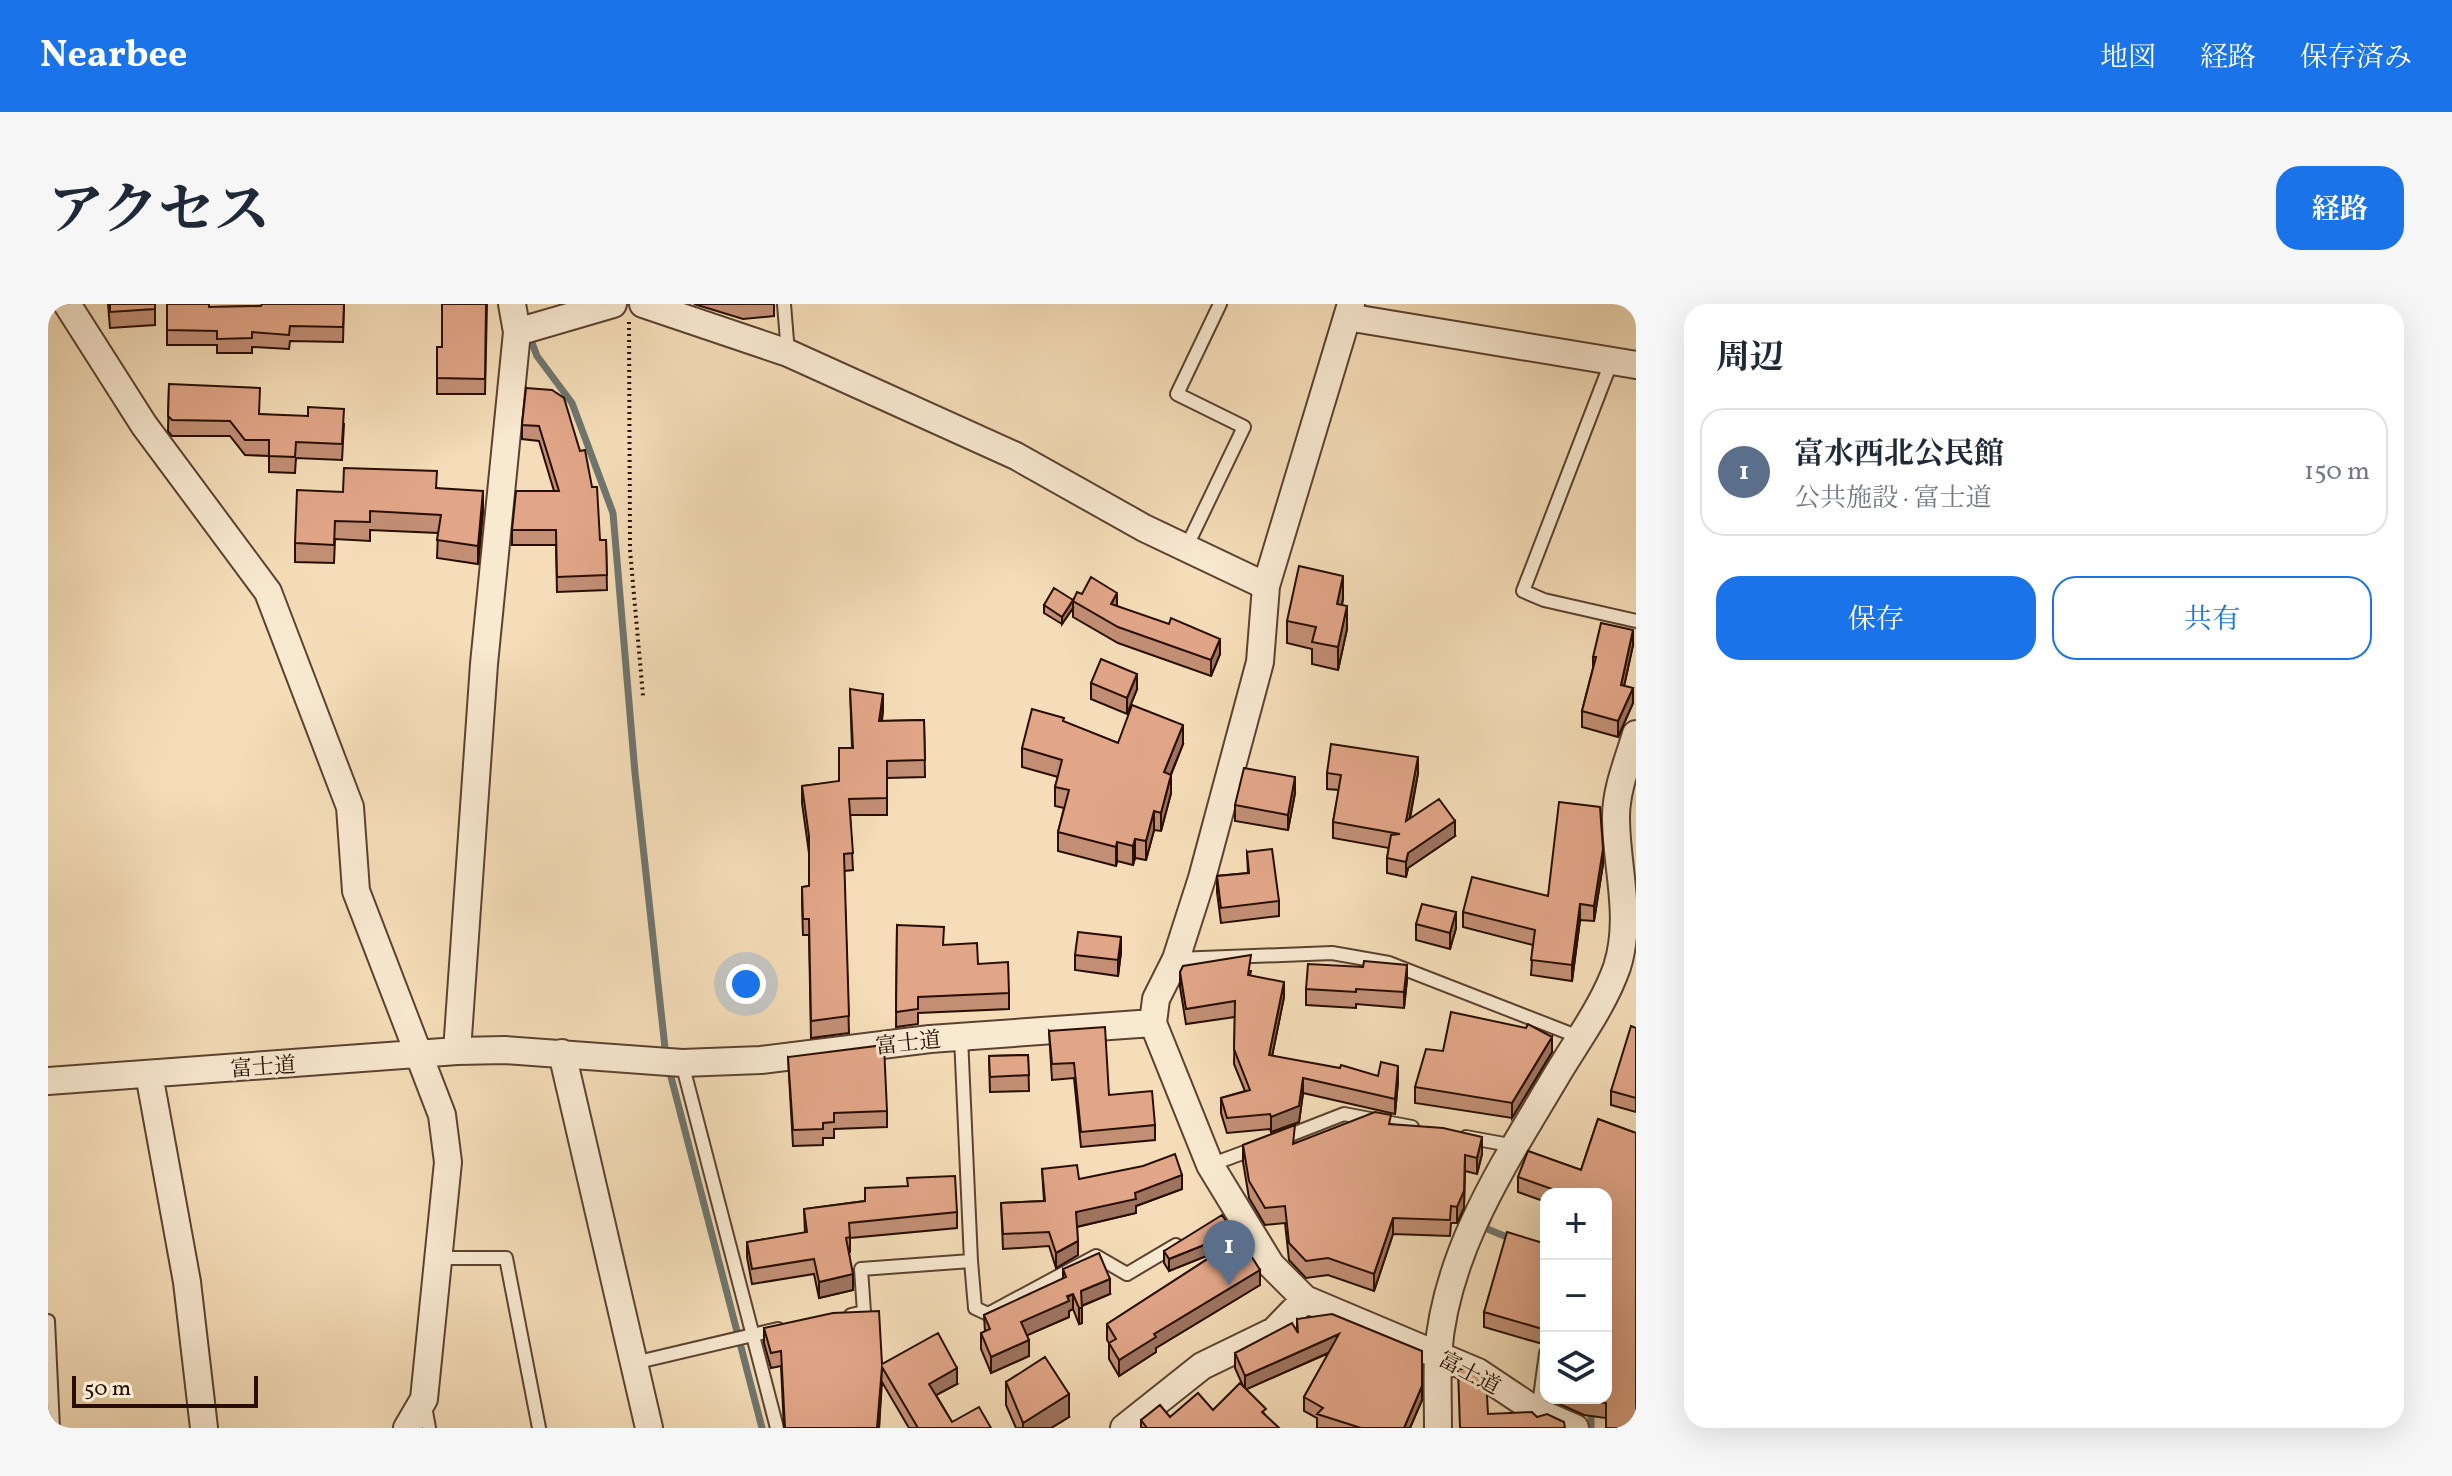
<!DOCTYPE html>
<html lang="ja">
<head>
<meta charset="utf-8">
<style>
  body { margin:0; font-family:Vollkorn,"Noto Serif JP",serif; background:#f6f6f7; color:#1f2937 }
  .controls { position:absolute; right:24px; bottom:24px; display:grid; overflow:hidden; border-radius:16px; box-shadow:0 8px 32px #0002 }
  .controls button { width:72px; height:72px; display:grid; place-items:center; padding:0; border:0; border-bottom:2px solid #e0e1e3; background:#fff; color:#1f2937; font:40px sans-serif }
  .scale { position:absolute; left:24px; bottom:20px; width:186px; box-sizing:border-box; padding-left:8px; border:4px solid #280e02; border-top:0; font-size:22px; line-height:28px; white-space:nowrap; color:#280e02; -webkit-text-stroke:6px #f8e9d1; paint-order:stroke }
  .you { position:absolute; left:698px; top:680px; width:28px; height:28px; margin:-20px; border:6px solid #fff; border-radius:50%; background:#1a73e8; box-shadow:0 0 0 12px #1a73e833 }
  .badge { display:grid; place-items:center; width:52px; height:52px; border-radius:50%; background:#1a73e8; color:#fff; font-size:26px; font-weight:700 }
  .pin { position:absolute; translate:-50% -66px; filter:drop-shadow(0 2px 4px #0008) }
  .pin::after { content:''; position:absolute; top:42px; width:28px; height:24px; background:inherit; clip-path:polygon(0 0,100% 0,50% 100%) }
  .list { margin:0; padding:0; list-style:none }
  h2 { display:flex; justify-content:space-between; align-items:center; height:104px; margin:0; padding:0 32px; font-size:34px }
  h2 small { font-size:26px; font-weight:400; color:#747a83 }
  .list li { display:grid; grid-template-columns:52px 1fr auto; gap:24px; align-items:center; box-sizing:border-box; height:128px; margin:0 16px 16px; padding:0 16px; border:2px solid #e0e1e3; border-radius:24px }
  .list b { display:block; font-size:30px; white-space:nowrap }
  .list p { margin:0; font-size:26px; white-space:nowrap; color:#747a83 }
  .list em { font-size:26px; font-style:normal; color:#747a83 }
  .actions { display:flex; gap:16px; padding:24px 32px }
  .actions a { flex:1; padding:18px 0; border:2px solid #1a73e8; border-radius:24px; text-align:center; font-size:28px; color:#1a73e8 }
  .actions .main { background:#1a73e8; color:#fff }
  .icon { flex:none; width:44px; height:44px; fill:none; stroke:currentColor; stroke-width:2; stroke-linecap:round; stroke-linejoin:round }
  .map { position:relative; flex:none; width:1588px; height:1124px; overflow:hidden; border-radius:24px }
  header { display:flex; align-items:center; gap:48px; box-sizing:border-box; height:112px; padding:0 40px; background:#1a73e8; color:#fff }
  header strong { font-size:38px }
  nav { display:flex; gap:44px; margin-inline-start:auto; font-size:28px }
  .intro { display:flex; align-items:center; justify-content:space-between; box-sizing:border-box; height:192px; padding:0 48px }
  h1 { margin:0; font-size:56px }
  .button { padding:20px 36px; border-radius:24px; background:#1a73e8; color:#fff; font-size:28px; font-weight:700 }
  main { display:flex; gap:48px; padding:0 48px }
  aside { flex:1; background:#fff; border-radius:24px; box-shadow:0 8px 32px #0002 }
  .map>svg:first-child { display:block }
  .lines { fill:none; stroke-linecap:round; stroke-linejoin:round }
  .stream { stroke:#6f756e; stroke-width:7 }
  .service-casing { stroke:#5b4230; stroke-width:16 }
  .minor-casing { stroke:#5b4230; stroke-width:30 }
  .path { stroke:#280e02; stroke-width:4; stroke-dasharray:2 4; stroke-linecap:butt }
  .service { stroke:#f8e9d1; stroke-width:12 }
  .minor { stroke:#f8e9d1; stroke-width:26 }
  .wall { fill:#c28f75; stroke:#280e02; stroke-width:2 }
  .shaded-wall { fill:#9e745f; stroke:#280e02; stroke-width:2 }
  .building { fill:#e1a688; stroke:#280e02; stroke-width:2 }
  .labels { text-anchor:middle; stroke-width:6; stroke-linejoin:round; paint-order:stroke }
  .street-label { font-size:22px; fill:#280e02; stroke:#f8e9d1 }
</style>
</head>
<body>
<header>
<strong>Nearbee</strong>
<nav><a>地図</a><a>経路</a><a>保存済み</a></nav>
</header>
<div class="intro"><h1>アクセス</h1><a class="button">経路</a></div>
<main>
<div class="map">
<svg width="1588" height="1124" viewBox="0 0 1588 1124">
  <rect width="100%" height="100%" fill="#f4ddb8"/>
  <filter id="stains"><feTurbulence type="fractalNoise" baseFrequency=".0025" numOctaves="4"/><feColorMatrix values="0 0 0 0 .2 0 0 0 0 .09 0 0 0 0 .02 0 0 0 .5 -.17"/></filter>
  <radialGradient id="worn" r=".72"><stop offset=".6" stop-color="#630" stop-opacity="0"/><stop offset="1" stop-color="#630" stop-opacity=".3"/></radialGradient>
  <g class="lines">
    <path class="stream" d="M480 28 489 52 524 99 565 209 587 469 618 753
      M621 765 714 1124
      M1440 916 1437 924 1466 936
      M1543 1124V1094"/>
    <defs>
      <path id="service" d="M736 0 740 49
        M1564 56 1475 287 1496 296 1588 317
        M1138 244 1196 123 1129 90 1172 0
        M1128 655 1284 649 1341 659 1531 733
        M634 759 729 1124
        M1418 833 1467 842
        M1232 835 1296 810 1364 823
        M1162 861 1208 844
        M393 954H458L491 1124
        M923 957 927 1004 940 1010 1048 952 1079 970 1128 941
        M803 1011 816 1008 813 965 923 957 913 733
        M0 1017 5 1124
        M586 1059 730 1025
        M377 1102 381 1124
        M1492 1124 1490 1108 1498 1049"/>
      <path id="minor" d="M19 0 96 121 220 288 302 503 308 587 394 811 400 858 376 1095 359 1124
        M595 0 740 49 968 152 1096 224 1218 282
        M1299 13 1588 61
        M469 28 565 0
        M1105 719 1108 695 1128 655 1154 574 1212 358 1218 282 1303 0
        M409 747 436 360 469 28 464 0
        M514 749 601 1124
        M101 770 139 978 156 1124
        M0 777 409 747 457 746 634 759 713 756 882 735 1105 719 1162 861 1223 961 1257 995 1430 1068 1490 1108 1527 1124
        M1076 1124 1154 1062 1226 1027 1257 995
        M1390 1124C1390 1100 1389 1075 1390 1051 1397 948 1456 860 1507 774 1528 738 1555 703 1569 663 1585 612 1568 564 1568 513 1568 485 1580 457 1588 430"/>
    </defs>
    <use href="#service" class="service-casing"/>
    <use href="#minor" class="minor-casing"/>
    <path class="path" d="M581 18 582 246 595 392"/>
    <use href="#service" class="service"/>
    <use href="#minor" class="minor"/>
  </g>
  <path class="wall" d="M60 0H107V21L62 24Z
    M119 0 161 3 296 0 295 38 242 37 241 45 204 43V49H169V41H119Z
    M439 0 437 90H389V43H394Z
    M646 0H726V12L695 15Z
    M121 80 212 110 296 120 294 156 248 154 247 169 221 168V152L197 151 182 132H124L120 127Z
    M478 84 552 236H558L559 286 509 288 508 241H464V226L506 187 491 137 474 135V121Z
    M389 184 435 206 430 260 389 254 390 229 322 226V237L287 235 286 259 247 258V239L295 188Z
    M1295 295 1294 301 1299 325 1290 366 1264 360V345L1239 339V317Z
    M1025 297 1069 302 1172 350 1163 372 1070 339 1025 313Z
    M996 301 1025 304 1014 320 996 309Z
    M1585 341 1576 382 1585 399 1570 433 1534 423V407L1545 364V353Z
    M1043 379 1089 385 1079 410 1043 395Z
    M802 385 835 406 834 417 876 416 877 473 839 474V511H802L805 566 796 567 801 729 763 734 761 631H755L754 599V583L761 582V549L754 499V482L791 478 804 444Z
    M1016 418 1070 439 1135 440 1123 471V489L1113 527 1106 526 1098 556 1087 554 1085 561 1069 557 1068 562 1010 547V528L1016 504 1007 502V483L1010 473 974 463V444Z
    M1279 469H1370L1362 515 1407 532 1360 564 1358 573 1339 569V554L1341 544 1285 534V518L1291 486 1279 485Z
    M1247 489 1240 526 1187 517V501Z
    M1199 548 1231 597V612L1173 619 1169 588V572L1200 569Z
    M1555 560 1546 617 1532 616 1524 677 1483 671 1485 641 1415 623V608L1500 592Z
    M1368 620 1408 624 1402 645 1368 636Z
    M849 621 896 641 930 660 961 689V705L870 709V720L848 723Z
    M1073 648 1070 672 1027 666V651Z
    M1203 667 1202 671 1236 693 1224 752 1350 778 1347 810 1255 789 1251 818 1223 828 1222 825 1179 829 1173 809V794L1197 787 1186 760 1187 713 1138 720 1132 683V668Z
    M1359 676 1356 704 1308 700V704L1258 701V685Z
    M1588 724V808L1563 801V787Z
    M1001 727 1061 791 1107 821V836L1033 843 1026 774 1004 776Z
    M1395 747 1504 748 1464 814 1367 799V783Z
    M980 751 981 787 942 788 941 752Z
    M740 753 839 807V823L786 825V834H775V841L745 842Z
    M1550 815 1588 829V1124H1558V1114L1536 1111 1507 1098V1094H1558V890H1498V898L1470 888V873L1480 847 1533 866Z
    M1343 820 1434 850 1429 870 1417 867 1416 904 1409 919H1403L1402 932 1345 930 1326 987 1280 971 1258 974 1241 956 1237 919 1217 921 1201 894 1195 858V841L1247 839Z
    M994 865 1031 875 1134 885 1088 902V909L1029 923 1030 951 1008 964 1001 942 955 945 953 899 996 897Z
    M817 884 909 908V924L802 934V948L801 949 805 986 771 994 766 970 704 980 699 953V938L757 929 756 905 817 897Z
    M1186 938 1212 981 1108 1044V1048L1071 1072 1061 1055V1039L1059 1036V1020L1175 945 1121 967 1116 959V947Z
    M1495 943 1498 944V1041L1436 1023V1008Z
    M1015 965 1062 990 1034 1002V1019L1031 1020 1025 1005 1021 1007V1013L979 1031 981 1052 943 1069 933 1045V1029L937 1028 936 1011 1015 975Z
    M1249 1015 1374 1096 1362 1124H1269V1114L1256 1107V1093L1281 1049 1198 1085 1218 1112 1231 1124H1093V1116L1122 1113 1165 1106 1195 1082 1187 1064V1049L1249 1026Z
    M716 1024 834 1060 909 1080 888 1091 904 1118 943 1124H861L834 1078 831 1124H736L733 1062 723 1064 716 1039Z
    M958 1078 1021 1113 1003 1124H968L958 1101Z"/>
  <path class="shaded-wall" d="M435 187V206L430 260V242Z
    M1295 272V295L1289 322V300Z
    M1069 289V304L1063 300Z
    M1025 296V304L1014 320V313Z
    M1299 302V325L1290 366V343Z
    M1585 326V341L1573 396V381Z
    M1172 335V350L1163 372V356Z
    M1089 370V385L1079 410V394Z
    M1585 384V399L1570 433V417Z
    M835 390V406L831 434V417Z
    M1135 421V440L1116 487V468Z
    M1370 453V469L1358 533V517Z
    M1123 471V489L1113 527V509Z
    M1247 473V489L1240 526V511Z
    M1106 507V526L1098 556V537Z
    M1407 517V532L1360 564 1358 573V558L1360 549Z
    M1087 535V554L1085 561V542Z
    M1069 538V557L1068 562V543Z
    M1555 545V560L1546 617V602Z
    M1532 600V616L1524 677V661Z
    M1408 608V624L1402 645V629Z
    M1073 633V648L1070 672V656Z
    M1359 661V676L1356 704V688Z
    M1236 678V693L1221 767V751Z
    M1504 733V748L1464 814V799Z
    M1350 762V778L1347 810V795Z
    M1255 774V789L1251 818 1223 828V813Z
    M1434 833V850L1429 870V854Z
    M1417 851 1416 904 1409 919V903Z
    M1134 871V885L1088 902V909L1028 923V908Z
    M1345 914V930L1326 987V970Z
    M1186 929V941L1121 967V955Z
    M1030 937V951L1008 964V949Z
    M1212 966V981L1108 1044V1048L1071 1072V1056L1106 1030Z
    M805 970V986L771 994V978Z
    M1062 975V990L1033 1002V987Z
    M1025 990V1005L1021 1007V1013L973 1034V1018Z
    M1031 1004H1034V1019L1031 1020Z
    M1291 1030V1044L1197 1086V1072Z
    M981 1036V1052L943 1069V1053Z
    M834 1063 831 1124H829Z
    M909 1064V1080L881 1095V1080Z
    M1374 1082V1096L1362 1124H1356Z
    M1021 1090V1113L1003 1124H975V1119Z"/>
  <path class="building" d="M62 0H107V5L62 8Z
    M119 0H161V3L213 2 214 0H296L295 23 242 22 241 31 204 28V34L169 35V27L119 26Z
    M394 0H438L437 75 389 74V43H394Z
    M121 80 212 84 211 110 260 112V103L296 105 294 140 248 138 247 153 221 152V136H197L182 117 124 116 120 112Z
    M478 84 504 86 516 94 532 147 537 146 544 183H549L552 236H558L559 271 509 273 508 226H464L468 187H511L491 122 474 121Z
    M296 164 389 167 388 184 435 187 430 242 389 236 393 211 322 207V218L287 217 286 241 247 239 249 186 295 188Z
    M1251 262 1295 272 1289 300 1299 302 1290 343 1264 338 1268 323 1239 317Z
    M1043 273 1069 289 1063 300 1121 320 1123 314 1172 335 1163 356 1070 323 1025 297 1029 288 1034 290Z
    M1006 284 1025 296 1014 313 996 301Z
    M1553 319 1585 326 1573 381 1585 384 1570 417 1534 407 1548 353H1545Z
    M1053 355 1089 370 1079 394 1043 379Z
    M802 385 835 390 831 417 876 416 877 456 839 457V494L801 495 805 549 796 550 801 712 763 717 761 615H755L754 583 761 582V532L754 482 791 477V444H805Z
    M1084 401 1135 421 1116 468 1123 471 1113 509 1106 507 1098 537 1087 535 1085 542 1069 538 1068 543 1010 528 1021 486 1007 483 1014 456 974 444 984 405 1016 414 1015 417 1070 439Z
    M1283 440 1370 453 1358 517 1391 495 1407 517 1360 549 1358 558 1339 554 1343 531 1352 530 1285 518 1293 471 1279 469Z
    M1196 464 1247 473 1240 511 1187 501Z
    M1511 498 1552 503 1555 545 1546 602 1532 600 1524 661 1483 656 1487 626 1415 608 1424 573 1500 592Z
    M1224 545 1231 597 1173 604 1169 572 1201 569 1199 548Z
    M1374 600 1408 608 1402 629 1368 620Z
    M849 621 896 623 895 641 929 639 930 660 960 658 961 689 870 693V705L848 708Z
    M1030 628 1073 633 1070 656 1027 651Z
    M1203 651 1200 671 1236 678 1221 751 1292 764 1293 761 1330 772 1333 758 1350 762 1347 795 1255 774 1251 802 1223 813 1222 810 1179 814 1173 794 1202 786 1186 745 1187 697 1138 705 1132 668 1135 662Z
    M1316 657 1359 661 1356 688 1308 685V688L1258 685 1260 660 1315 663Z
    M1403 708 1478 724 1480 720 1504 733 1464 799 1367 783 1378 745 1395 747Z
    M1583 722 1588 724V794L1563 787Z
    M1057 723 1061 791 1104 787 1107 821 1033 828 1026 759 1004 760 1001 727Z
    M836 741 839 807 786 809V818L775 819V825L745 826 740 753Z
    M980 751 981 771 942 773 941 752Z
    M1327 808 1343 811 1341 820 1395 824 1434 833 1429 854 1417 851 1416 887 1409 903 1403 902 1402 916 1345 914 1326 970 1280 954 1258 957 1241 939 1237 902 1217 904 1201 877 1195 841 1247 821 1245 840Z
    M1550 815 1588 829V1124H1558V1099L1536 1096 1531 1094H1558V890H1518L1470 873 1480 847 1533 866Z
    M1127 850 1134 871 1087 889 1088 895 1028 908 1030 937 1008 949 1001 928 955 930 953 899 997 897 994 865 1029 861 1031 875 1095 862Z
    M907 872 909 908 801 919 802 933 798 934 805 970 771 978 766 955 704 965 699 938 759 928 756 905 817 897V884L860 882 859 874Z
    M1174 911 1186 929 1121 955 1116 947Z
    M1459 928 1495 939 1494 943 1498 944V1026L1436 1008Z
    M1192 934 1212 966 1106 1030 1108 1033 1071 1056 1061 1039 1068 1035 1059 1020Z
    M1051 949 1062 975 1033 987 1034 1004H1031L1025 990 1019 992 1021 997 973 1018 981 1036 943 1053 933 1029 942 1025 936 1011 1018 973 1015 965Z
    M831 1007 834 1060 890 1029 909 1064 881 1080 904 1118 931 1103 943 1124H870L834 1063 829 1124H737L733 1047 723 1049 716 1024 785 1009Z
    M1284 1010 1374 1047V1082L1356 1124H1313L1269 1110 1275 1104 1256 1093 1291 1030 1197 1072 1187 1049 1244 1019 1250 1029 1249 1015Z
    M997 1053 1021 1090 975 1119 958 1078Z
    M1410 1065H1425L1438 1074 1440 1110 1484 1108 1489 1113 1499 1110 1516 1118 1517 1124H1412Z
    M1192 1079 1218 1105 1214 1108 1231 1124H1099L1093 1116 1112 1101 1122 1113 1150 1089 1165 1106Z"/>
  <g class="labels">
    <g class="street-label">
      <text transform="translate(860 738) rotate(-6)" y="8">富士道</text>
      <text transform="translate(215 762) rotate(-4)" y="8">富士道</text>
      <text transform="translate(1422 1068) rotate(28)" y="8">富士道</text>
    </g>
  </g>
  <rect width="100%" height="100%" filter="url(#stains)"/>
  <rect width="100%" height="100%" fill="url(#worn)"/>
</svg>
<div class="controls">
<button>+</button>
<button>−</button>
<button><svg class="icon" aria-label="layers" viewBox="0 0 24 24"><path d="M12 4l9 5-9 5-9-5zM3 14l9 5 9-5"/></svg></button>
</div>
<div class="scale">50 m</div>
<div class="you"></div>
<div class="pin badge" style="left:1181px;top:982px;background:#5c6f8a">1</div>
</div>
<aside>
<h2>周辺<small></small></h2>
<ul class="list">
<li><span class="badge" style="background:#5c6f8a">1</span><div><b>富水西北公民館</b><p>公共施設 · 富士道</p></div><em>150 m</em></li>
</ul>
<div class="actions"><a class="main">保存</a><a>共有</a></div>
</aside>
</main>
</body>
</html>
